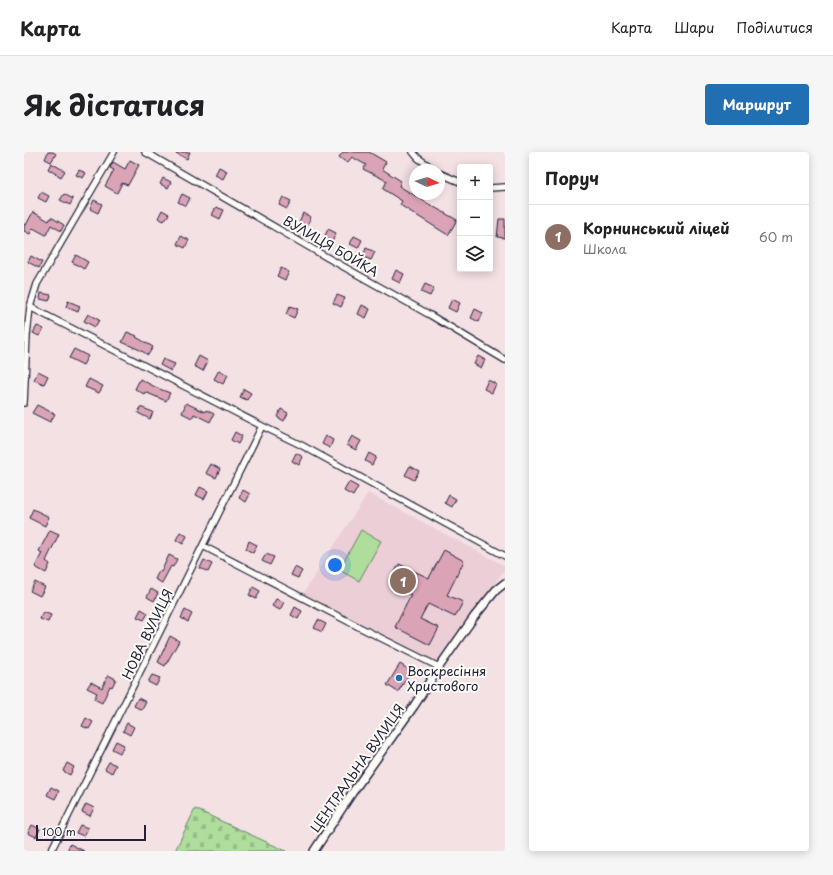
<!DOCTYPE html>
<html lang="uk">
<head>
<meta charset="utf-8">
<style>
  body { margin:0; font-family:"Playpen Sans",sans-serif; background:#f6f6f6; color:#202124 }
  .controls { position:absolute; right:12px; top:12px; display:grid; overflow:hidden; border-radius:4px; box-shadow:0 2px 10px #0003 }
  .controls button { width:36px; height:36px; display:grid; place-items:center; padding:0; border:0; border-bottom:1px solid #e0e0e0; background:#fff; color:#202124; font:20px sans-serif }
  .compass { position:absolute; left:385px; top:12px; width:36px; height:36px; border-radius:50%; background:#fff; box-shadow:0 2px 10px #0003; rotate:94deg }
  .scale { position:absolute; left:12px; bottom:10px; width:110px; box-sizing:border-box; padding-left:4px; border:2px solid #22223b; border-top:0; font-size:11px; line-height:14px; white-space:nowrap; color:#22223b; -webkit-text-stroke:3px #fdfcf7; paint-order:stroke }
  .you { position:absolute; left:311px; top:413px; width:14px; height:14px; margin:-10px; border:3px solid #fff; border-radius:50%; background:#1a73e8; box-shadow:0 0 0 6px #1a73e833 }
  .badge { display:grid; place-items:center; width:26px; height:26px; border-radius:50%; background:#1f6fb2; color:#fff; font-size:13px; font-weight:700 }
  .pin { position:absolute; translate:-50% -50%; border:2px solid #fff; box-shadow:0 1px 4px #0006 }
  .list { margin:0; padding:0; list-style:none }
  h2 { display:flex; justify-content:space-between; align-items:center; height:52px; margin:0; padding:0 16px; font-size:17px }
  h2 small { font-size:13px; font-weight:400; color:#757577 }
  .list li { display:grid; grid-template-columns:26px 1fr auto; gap:12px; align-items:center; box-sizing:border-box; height:64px; padding:0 16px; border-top:1px solid #e0e0e0 }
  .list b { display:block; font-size:15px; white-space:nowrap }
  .list p { margin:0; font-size:13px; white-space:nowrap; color:#757577 }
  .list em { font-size:13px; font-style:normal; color:#757577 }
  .icon { flex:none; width:22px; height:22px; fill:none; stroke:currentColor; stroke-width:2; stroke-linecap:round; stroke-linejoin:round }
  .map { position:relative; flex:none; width:481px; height:699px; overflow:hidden; border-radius:4px }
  header { display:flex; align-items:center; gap:24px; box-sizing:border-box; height:56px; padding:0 20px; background:#fff; border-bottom:1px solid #e0e0e0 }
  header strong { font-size:19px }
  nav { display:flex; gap:22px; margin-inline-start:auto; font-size:14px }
  .intro { display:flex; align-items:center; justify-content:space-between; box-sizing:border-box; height:96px; padding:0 24px }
  h1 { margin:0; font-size:28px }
  .button { padding:10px 18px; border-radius:4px; background:#1f6fb2; color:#fff; font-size:14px; font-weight:700 }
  main { display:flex; gap:24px; padding:0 24px }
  aside { flex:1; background:#fff; border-radius:4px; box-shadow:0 2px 10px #0003 }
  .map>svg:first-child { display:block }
  .built { fill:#ecced6 }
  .cemetery { fill:url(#cemetery-stones); stroke:#68806c }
  .pitch { fill:#afdd9c; stroke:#68806c }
  .building { fill:#dba3b6; stroke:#22223b }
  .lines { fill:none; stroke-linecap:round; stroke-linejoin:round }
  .minor-casing { stroke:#22223b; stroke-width:8 }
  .tertiary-casing { stroke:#22223b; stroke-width:10 }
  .minor { stroke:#fdfcf7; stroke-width:5.5 }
  .tertiary { stroke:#fdfcf7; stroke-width:7 }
  .poi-dot { fill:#1f6fb2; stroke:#fdfcf7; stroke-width:1.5 }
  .labels { text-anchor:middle; stroke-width:4; stroke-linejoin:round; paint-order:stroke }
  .street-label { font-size:13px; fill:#22223b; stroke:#fdfcf7 }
  .poi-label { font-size:13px; fill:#22223b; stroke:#fdfcf7; text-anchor:start }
</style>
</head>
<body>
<header>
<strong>Карта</strong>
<nav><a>Карта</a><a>Шари</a><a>Поділитися</a></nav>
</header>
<div class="intro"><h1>Як дістатися</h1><a class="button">Маршрут</a></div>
<main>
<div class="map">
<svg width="481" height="699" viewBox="0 0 481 699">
  <defs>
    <pattern id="cemetery-stones" width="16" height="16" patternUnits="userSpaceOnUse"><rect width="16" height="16" fill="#afdd9c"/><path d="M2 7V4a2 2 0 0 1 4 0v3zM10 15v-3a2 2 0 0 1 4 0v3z" fill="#96bd87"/></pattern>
  </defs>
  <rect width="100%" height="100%" fill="#f3e1e4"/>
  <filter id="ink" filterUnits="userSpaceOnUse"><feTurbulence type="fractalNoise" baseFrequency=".025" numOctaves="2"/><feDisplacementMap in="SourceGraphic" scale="8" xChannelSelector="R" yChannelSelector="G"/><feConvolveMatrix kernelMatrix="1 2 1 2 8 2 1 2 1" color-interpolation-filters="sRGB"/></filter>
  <g filter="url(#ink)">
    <path class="built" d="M344 341 481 414V417L413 510 279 442Z"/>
    <path class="cemetery" d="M171 657 262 699H151Z"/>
    <path class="pitch" d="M337 378 357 389 335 429 315 418Z"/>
    <path class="building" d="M24 0H29L32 2 27 10 21 7Z
      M150 0H166L163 7Z
      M319 0H345L362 10 358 17 377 29 375 34 403 51 433 68 424 83 376 53 378 49 359 37 363 29 339 17 342 13 328 5 323 11 315 5Z
      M106 8 115 13 104 33 98 31 93 41 81 34 90 18 86 16 89 10 101 17Z
      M27 11 41 19 37 25 24 17Z
      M195 15 203 19 199 27 191 23Z
      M55 18 62 21 59 26 52 23Z
      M139 26 147 30 144 36 136 32Z
      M17 40 25 44 22 50 14 46Z
      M40 42 49 47 46 53 36 48Z
      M158 42 166 46 162 54 154 50Z
      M259 45 267 49 263 57 255 53Z
      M70 48 78 52 74 61 66 57Z
      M192 55 200 58 196 67 188 63Z
      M138 58 145 62 140 69 134 66Z
      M9 60 25 69 27 65 40 73 37 79 27 73 22 83 9 76 6 82 0 79V72L2 73Z
      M279 61 287 65 283 74 275 70Z
      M475 67H481V86L473 85Z
      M304 77 312 81 308 90 300 86Z
      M157 84 165 88 161 96 153 92Z
      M330 84 338 88 334 96 326 92Z
      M342 96 351 100 347 108 339 105Z
      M52 103 64 110 60 117 48 110Z
      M7 104 18 110 15 116 4 110Z
      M257 116 265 120 261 128 253 124Z
      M372 118 380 122 376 131 368 127Z
      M401 132 410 136 406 144 397 140Z
      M17 141 27 143 25 149 16 147Z
      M313 143 321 146 317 155 309 151Z
      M428 147 436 151 432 160 424 156Z
      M44 149 56 154 54 160 42 155Z
      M338 153 346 157 342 166 334 162Z
      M266 154 274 157 270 166 262 162Z
      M451 157 459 161 455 170 447 166Z
      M64 162 75 168 71 175 60 169Z
      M13 174 20 177 15 184 9 181Z
      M103 180 113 184 112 185 129 195 124 203 116 198 98 190Z
      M50 197 64 204 59 213 45 206Z
      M175 204 184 209 179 219 170 214Z
      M454 204 461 208 457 216 450 212Z
      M139 207 151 212 147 219 136 213Z
      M195 218 204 223 199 232 190 227Z
      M14 219 24 224 20 232 10 228Z
      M65 227 79 234 75 241 61 235Z
      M116 227 133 236 146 241 142 249 121 240 120 242 111 237Z
      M464 228 472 232 468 241 460 237Z
      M220 237 227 241 223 248 216 245Z
      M162 251 181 260 182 258 190 262 186 270 170 262 168 266 158 261Z
      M13 253 31 262 26 270 8 261Z
      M116 255 129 260 126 267 114 261Z
      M257 257 264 261 260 269 253 265Z
      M211 280 218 284 214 292 207 288Z
      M302 284 309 288 306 296 298 292Z
      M328 284 337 289 332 298 323 293Z
      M272 301 279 305 275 313 268 309Z
      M345 301 352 305 348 313 341 309Z
      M187 312 196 317 192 326 182 321Z
      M386 314 395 319 390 328 381 323Z
      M325 330 334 335 329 344 320 339Z
      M176 335 184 339 180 347 172 343Z
      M219 338 226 342 222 350 215 346Z
      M425 343 432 347 428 355 421 351Z
      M9 357 25 365 21 374 5 366Z
      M26 378 35 382 22 409 26 412 22 421 11 415 18 401 15 399Z
      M156 380 163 384 159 392 152 388Z
      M225 389 233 393 229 401 222 397Z
      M420 398 440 409 423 443 439 450 431 465 404 452 396 467 415 476 406 493 371 475 387 443 365 432 375 412 405 426Z
      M242 402 250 405 246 413 238 409Z
      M145 403 153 407 149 415 147 414 138 431 131 427 135 419 137 420Z
      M180 408 188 412 184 420 176 416Z
      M271 415 278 419 274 426 267 423Z
      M11 430 21 435 16 444 6 439Z
      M229 435 236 439 232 447 225 443Z
      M127 437 134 441 130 449 123 445Z
      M252 447 260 450 256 458 248 454Z
      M271 455 278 459 274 467 267 463Z
      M117 457 124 461 120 468 113 465Z
      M161 458 168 462 164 470 157 466Z
      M19 460 27 463 24 470 16 467Z
      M294 468 302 472 298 480 290 476Z
      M146 484 155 489 141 514 134 510Z
      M376 512 387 519 374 540 363 533Z
      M84 523 92 527 88 535 86 534 78 551 70 547 73 541 63 536 67 530 78 536Z
      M128 523 136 526 132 534 124 530Z
      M114 546 122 550 118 558 110 554Z
      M62 566 69 570 65 577 58 574Z
      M103 571 110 575 106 583 99 579Z
      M92 589 100 593 96 601 88 597Z
      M85 610 92 613 88 621 81 617Z
      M43 611 50 615 46 623 39 619Z
      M27 635 35 639 31 647 23 643Z
      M62 652 70 656 66 664 58 660Z
      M8 673 16 677 12 685 4 681Z
      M56 673 64 676 60 684 52 681Z
      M46 692 60 699H43Z"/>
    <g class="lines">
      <defs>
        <path id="minor" d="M121 0 304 106 406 163 481 208
          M389 0 394 6 411 18
          M415 21 436 30
          M466 36 481 35
          M6 155 238 274 277 293 481 404
          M0 251 3 183 6 155 13 132 90 0
          M179 394 335 475 415 515
          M27 699 238 274"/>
        <path id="tertiary" d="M290 699 328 641 390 554 415 515 450 465 472 438 481 431"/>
      </defs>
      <use href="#minor" class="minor-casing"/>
      <use href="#tertiary" class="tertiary-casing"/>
      <use href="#minor" class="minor"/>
      <use href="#tertiary" class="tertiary"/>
    </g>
  </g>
  <circle class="poi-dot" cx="375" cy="526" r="4"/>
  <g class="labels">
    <g class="street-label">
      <text transform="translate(307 94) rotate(30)" y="5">ВУЛИЦЯ БОЙКА</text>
      <text transform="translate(123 482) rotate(-64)" y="5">НОВА ВУЛИЦЯ</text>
      <text transform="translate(333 616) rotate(-55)" y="5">ЦЕНТРАЛЬНА ВУЛИЦЯ</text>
    </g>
    <g class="poi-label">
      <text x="383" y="524">Воскресіння<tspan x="383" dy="15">Христового</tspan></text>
    </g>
  </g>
</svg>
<div class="controls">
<button>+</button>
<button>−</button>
<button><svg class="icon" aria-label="layers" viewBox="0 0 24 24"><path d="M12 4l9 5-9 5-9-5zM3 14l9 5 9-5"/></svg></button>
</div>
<svg class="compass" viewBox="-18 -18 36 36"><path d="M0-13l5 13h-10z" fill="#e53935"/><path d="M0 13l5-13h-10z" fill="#757577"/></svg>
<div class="scale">100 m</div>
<div class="you"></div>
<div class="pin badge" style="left:379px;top:429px;background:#8d6e63">1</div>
</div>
<aside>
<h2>Поруч<small></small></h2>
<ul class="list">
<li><span class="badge" style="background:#8d6e63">1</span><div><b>Корнинський ліцей</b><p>Школа</p></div><em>60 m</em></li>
</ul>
</aside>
</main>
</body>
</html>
